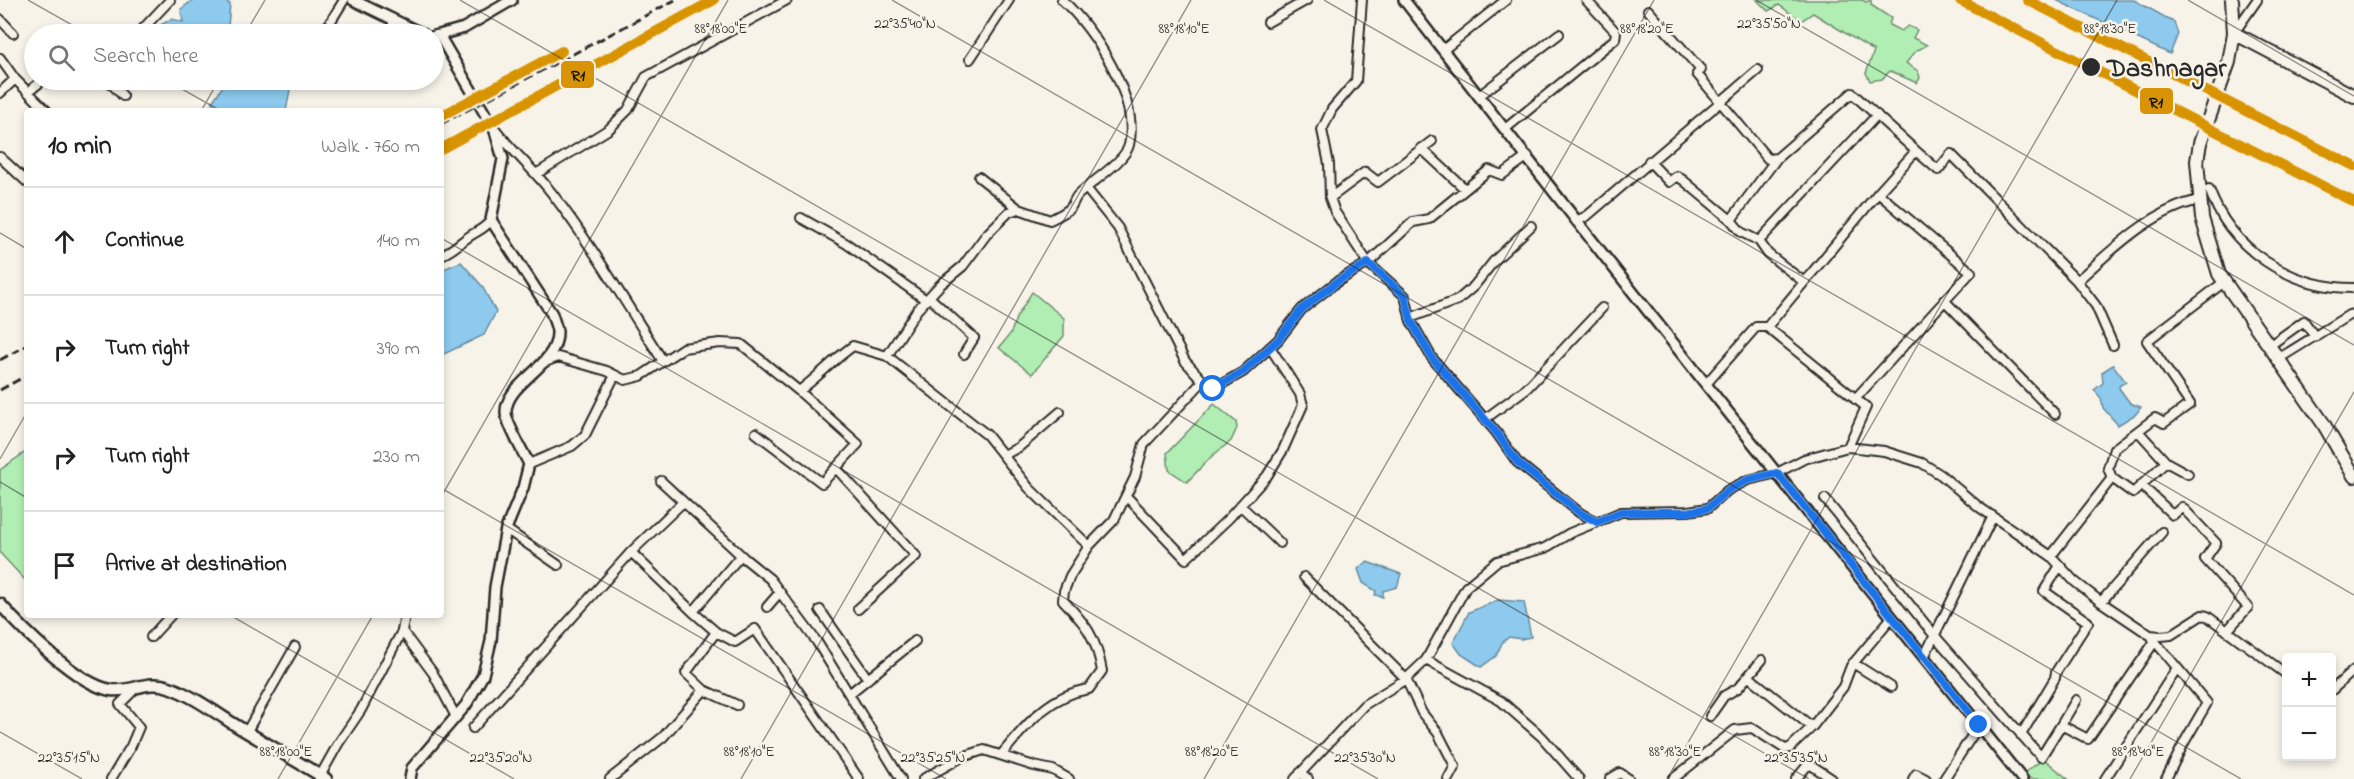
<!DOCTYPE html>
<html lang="en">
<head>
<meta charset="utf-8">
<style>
  body { margin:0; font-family:"Indie Flower",sans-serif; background:#f2f2f2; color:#222 }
  .controls { position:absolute; right:18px; bottom:18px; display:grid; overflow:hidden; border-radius:6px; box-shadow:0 3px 9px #0003 }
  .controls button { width:54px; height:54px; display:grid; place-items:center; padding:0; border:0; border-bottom:2px solid #e0e0e0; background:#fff; color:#222; font:30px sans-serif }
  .stop { position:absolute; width:18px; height:18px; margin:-14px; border:4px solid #1a73e8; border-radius:50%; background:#fff }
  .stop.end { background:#1a73e8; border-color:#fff; box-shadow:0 2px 6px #0008 }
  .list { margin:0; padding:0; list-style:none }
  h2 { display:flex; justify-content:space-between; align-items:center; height:78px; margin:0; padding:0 24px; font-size:26px }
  h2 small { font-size:20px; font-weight:400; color:#767676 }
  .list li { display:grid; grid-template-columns:39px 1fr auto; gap:18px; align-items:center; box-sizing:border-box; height:108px; padding:0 24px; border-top:2px solid #e0e0e0 }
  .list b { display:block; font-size:22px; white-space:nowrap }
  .list em { font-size:20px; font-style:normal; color:#767676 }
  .icon { flex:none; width:33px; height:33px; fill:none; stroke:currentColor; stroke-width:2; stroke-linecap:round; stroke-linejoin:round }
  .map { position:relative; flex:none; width:2354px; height:779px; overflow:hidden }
  .search { position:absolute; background:#fff; box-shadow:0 3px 9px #0003; left:24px; top:24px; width:420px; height:66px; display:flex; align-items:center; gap:15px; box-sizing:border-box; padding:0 21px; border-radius:33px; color:#767676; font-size:22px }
  .panel { position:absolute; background:#fff; box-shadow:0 3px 9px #0003; left:24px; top:108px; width:420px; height:510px; border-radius:6px }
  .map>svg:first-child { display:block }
  .green { fill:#b1eeb3; stroke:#6e8c6f; stroke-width:1.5 }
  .water { fill:#8dcaed; stroke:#668a9f; stroke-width:1.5 }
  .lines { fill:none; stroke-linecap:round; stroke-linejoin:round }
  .minor-casing { stroke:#2b2b2b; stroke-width:12 }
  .tertiary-casing { stroke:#2b2b2b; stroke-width:14 }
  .secondary-casing { stroke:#2b2b2b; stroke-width:15 }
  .primary-casing { stroke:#2b2b2b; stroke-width:16 }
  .minor { stroke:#f7f3e8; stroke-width:8 }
  .tertiary { stroke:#f7f3e8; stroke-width:9 }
  .secondary { stroke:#f7f3e8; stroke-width:10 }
  .primary { stroke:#f7f3e8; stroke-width:12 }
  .rail { stroke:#2b2b2b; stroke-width:3; stroke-dasharray:9 4.5; stroke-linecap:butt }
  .rail-1-casing { stroke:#f7f3e8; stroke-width:15 }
  .rail-1 { stroke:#d89406; stroke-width:10 }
  .route { stroke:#1a73e8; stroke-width:8 }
  .ticks { fill:none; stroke:#2b2b2b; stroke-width:1.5; stroke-opacity:0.45 }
  .stop-dot { fill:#2b2b2b; stroke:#f7f3e8; stroke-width:2 }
  .labels { text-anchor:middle; stroke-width:5; stroke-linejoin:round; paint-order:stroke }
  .stop-label { font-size:26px; font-weight:bold; fill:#2b2b2b; stroke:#f7f3e8; text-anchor:start }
  .ticks-label { font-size:15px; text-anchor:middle; fill:#2b2b2b; stroke:#f7f3e8; stroke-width:5; stroke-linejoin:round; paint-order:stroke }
  .line-badge { stroke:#f7f3e8; stroke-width:2 }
  .pale-badge-label { font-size:16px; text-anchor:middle; font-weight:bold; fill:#111 }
</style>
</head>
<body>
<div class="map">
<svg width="2354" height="779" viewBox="0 0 2354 779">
  <rect width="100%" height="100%" fill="#f7f3e8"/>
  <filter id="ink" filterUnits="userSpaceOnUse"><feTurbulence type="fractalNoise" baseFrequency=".0167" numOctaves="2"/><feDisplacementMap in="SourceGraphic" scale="12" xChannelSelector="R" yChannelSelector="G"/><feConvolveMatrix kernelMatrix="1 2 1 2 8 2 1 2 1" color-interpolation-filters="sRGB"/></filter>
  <g filter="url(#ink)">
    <path class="green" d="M1757 0H1862L1866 2 1871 0V5L1891 18 1889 25 1901 31 1908 26 1917 30 1913 38 1927 45 1916 51 1906 63 1918 71 1920 78 1917 83 1890 71 1882 79 1870 81 1866 73 1874 51 1813 13 1801 21 1779 5 1768 11Z
      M1032 292 1064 318V336L1032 374 999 348 1011 333 1016 318Z
      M1214 404 1236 422 1237 428 1231 441 1212 456 1187 482 1169 470 1167 453Z
      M27 451V578L25 580 0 553V470Z
      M2044 759 2068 779H2030L2025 772Z"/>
    <path class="water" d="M193 0H223L230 4 228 27 211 34H155L160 25 172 19 183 22 181 9Z
      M2056 0H2134L2174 22 2178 34 2170 54Z
      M227 80H273L290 90 286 111H217L212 102Z
      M461 262 482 286 496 312 484 335 444 354 441 353V270Z
      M2113 365 2126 382 2120 385 2119 388 2130 403 2141 407 2136 414 2118 425 2103 408 2101 398 2094 390 2103 383 2102 372Z
      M1367 562 1401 574 1397 587 1383 591V597L1375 595 1376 591 1363 583 1358 569Z
      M1498 600 1524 602 1531 637 1521 639 1509 637 1502 643 1496 656 1481 667 1461 654 1453 643 1469 612Z"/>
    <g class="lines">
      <defs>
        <path id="minor" d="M1648 10 1701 70 1697 74 1768 159 1777 158
          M0 19 13 33
          M1268 22 1307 0
          M2234 33 2257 0
          M138 34 170 0
          M323 34 344 0
          M387 34 395 21
          M1443 50 1506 0
          M0 58 15 79 0 93
          M970 59 1009 0
          M15 79 47 111
          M108 80 123 96
          M28 92 43 80
          M1479 96 1559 34
          M1505 129 1615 39 1616 32 1586 0
          M496 130C513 152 534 170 551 192 592 245 626 304 663 361
          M1421 148 1465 189
          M1528 156 1502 175 1489 170 1429 219 1413 222 1368 263 1405 296 1411 321 1432 358 1496 432 1517 462 1580 513 1597 522 1621 512 1688 511 1708 508 1728 490 1748 480 1777 473 1804 459 1848 447 1884 451 1922 463 1941 475 1979 507 2051 556 2074 581 2101 602 2150 635 2161 636 2171 635 2202 615 2207 616 2286 674
          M0 157 27 182
          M1649 161 1669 182 1677 176 1683 180 1731 220 1741 232 1759 241 1768 254 1804 282
          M536 174 609 129 628 110 646 77 787 0
          M979 177 1019 209
          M1086 188 1118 228 1185 361 1203 381
          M2209 189C2231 250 2290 288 2354 288
          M1330 198 1365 172 1378 182 1432 141
          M801 218 847 244 926 300
          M1731 220 1777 158 1852 93 1916 151
          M1576 221 1587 216 1758 70
          M1759 241 1877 115
          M441 255C452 251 458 244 467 238 476 231 484 230 491 220
          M2077 281 2096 306 2113 345
          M929 297 974 338 964 354
          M1944 300 2055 414
          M1410 318 1458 300 1474 286 1494 261 1531 226
          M1767 327 1878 193
          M2269 346 2304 321 2315 337
          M887 356 987 435 1029 488 1089 546
          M2278 359 2349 315 2354 314
          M543 363 558 357 607 371 625 380 641 376 683 348 720 343 741 344 799 391C818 377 833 360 853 346L887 356 917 310 940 285 963 266 986 235 1009 212 1019 209 1050 220C1056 217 1065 213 1070 208 1073 205 1074 200 1077 196 1089 183 1125 162 1129 145 1140 100 1095 29 1062 0
          M1706 384 1756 327H1767L1866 407 1848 447
          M1855 399 1971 272 1878 193 1916 151 1938 170 1951 154 2077 281C2112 250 2153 209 2200 200
          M1485 419 1527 388 1602 308
          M2138 431 2166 462 2188 474
          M756 433 822 483 858 444 799 391
          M1004 455 1019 447 1060 412
          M529 464 572 446 585 435 615 375
          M836 468 916 556 858 609
          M2112 478 2133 493 2166 462
          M661 481 744 558 770 579 817 642 901 779
          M2142 486 2173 515 2182 507 2216 543 2205 559 2248 607 2227 631
          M1126 496 1186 559 1229 518 1267 476 1283 450 1303 405 1300 394 1270 347
          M1825 499 1934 635 2041 757 2061 725 2088 739 2155 641
          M1241 506 1280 543
          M506 529 558 565
          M631 552 693 612 716 632 735 642 755 629 859 779
          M2051 556 2112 478 2108 468 2114 449 2155 418 2164 423 2190 404 2147 341 2224 282
          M1304 577 1406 679 1422 713 1438 733 1455 766 1448 779
          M2101 602 2162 532
          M767 607 780 592
          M820 610 868 679
          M693 612 741 555
          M402 631 405 615
          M716 632 686 673 704 690 737 705
          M151 637 171 615
          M2153 639 2207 703 2185 741 2166 779
          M1924 657 1993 516
          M1426 660 1501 701 1542 737 1579 779
          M1853 663 1891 687
          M1749 677 1812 727
          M2332 690 2354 670
          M849 694 915 641
          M1710 716 1724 696 1738 688 1762 660
          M2061 725 2076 700
          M473 728 631 552 683 502
          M247 731 295 647
          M2021 735 2055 678 2056 672 2088 622 2044 591 2059 567
          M1002 754C1026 725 1049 695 1089 689L1102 671C1096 636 1086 625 1063 600L1064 591 1070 576 1089 546 1114 520 1135 477 1144 444 1203 381 1213 389 1243 372 1278 340 1302 309 1338 281 1368 263 1335 212 1330 198 1329 164 1322 130 1332 109 1356 81 1362 0
          M1300 773 1308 779
          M319 778 338 744 361 710 402 631 433 673 456 717
          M111 779 131 746 139 727 120 704 136 688
          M610 779 663 737 704 690
          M923 779 962 757 984 750 1034 766 1053 770 1069 779
          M1295 779 1364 705 1406 679 1426 660 1466 587 1497 561 1545 548 1570 533 1597 522
          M1610 779 1620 773 1629 779
          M1673 779 1735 730 1752 728 1785 749 1790 748 1812 727 1843 687 1851 666 1892 617
          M1796 779 1806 767 1811 765 1832 779
          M1913 779 1916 774 1926 779
          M1944 779 1979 725
          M2105 779 2177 668"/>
        <path id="tertiary" d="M353 0 423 34
          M1404 0C1607 262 1814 521 2022 779
          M439 35 464 28 512 0
          M410 779 412 768 466 705 483 675 491 641 495 587 506 529 523 488 529 464C524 454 506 422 506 413 505 382 558 367 557 332 557 327 553 319 552 314L491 220 503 159 495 131 439 35 434 36"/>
        <path id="secondary" d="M0 604C22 629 78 685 111 690 131 693 148 679 169 687 191 695 212 710 232 723 263 742 295 760 326 779"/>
        <path id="primary" d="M2232 0 2234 33 2229 62 2200 143 2197 161 2202 218 2219 274 2323 423 2354 476
          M2234 33 2354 96"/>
      </defs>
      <use href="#minor" class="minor-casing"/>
      <use href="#tertiary" class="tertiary-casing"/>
      <use href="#secondary" class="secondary-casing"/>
      <use href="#primary" class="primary-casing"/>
      <use href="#minor" class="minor"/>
      <use href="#tertiary" class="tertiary"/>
      <use href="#secondary" class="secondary"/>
      <use href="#primary" class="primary"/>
      <path class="rail" d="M1959 0 2354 202
        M2027 0 2354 166
        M441 124 675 0
        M441 149 714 0
        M0 360 27 345
        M0 390 27 375"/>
      <defs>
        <path id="rail-1" d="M1959 0 2354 202
          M2027 0 2354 166
          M441 116 562 51
          M441 149 714 0"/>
      </defs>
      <use href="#rail-1" class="rail-1-casing"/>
      <use href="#rail-1" class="rail-1"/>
    </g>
  </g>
  <g class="lines" filter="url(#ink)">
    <path class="route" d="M1213 389 1243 372 1278 340 1302 309 1338 281 1368 263 1405 296 1411 321 1432 358 1496 432 1517 462 1580 513 1597 522 1621 512H1688L1708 508 1728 490 1748 480 1777 473 1979 725"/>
  </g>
  <path class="ticks" d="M28 0 88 34M460 0 1809 779M892 0 2241 779M1324 0 2354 595M1756 0 2354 345M2188 0 2354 96M245 34 265 0M166 80 221 111M201 111 219 80M0 233 27 249M441 238 1378 779M0 459 27 412M0 482 27 498M441 488 946 779M441 497 728 0M230 615 514 779M0 732 82 779M278 779 373 615M741 779 1191 0M1204 779 1654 0M1667 779 2117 0M2130 779 2354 392"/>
  <circle class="stop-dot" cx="2091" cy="67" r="10"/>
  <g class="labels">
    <g class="stop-label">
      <text x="2107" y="76">Dashnagar</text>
    </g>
  </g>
  <g class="ticks-label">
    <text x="905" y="28">22°35'40"N</text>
    <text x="1769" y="28">22°35'50"N</text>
    <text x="721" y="33">88°18'00"E</text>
    <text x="1184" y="33">88°18'10"E</text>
    <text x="1647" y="33">88°18'20"E</text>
    <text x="2110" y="33">88°18'30"E</text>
    <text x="286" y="756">88°18'00"E</text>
    <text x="749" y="756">88°18'10"E</text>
    <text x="1212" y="756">88°18'20"E</text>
    <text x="1675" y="756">88°18'30"E</text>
    <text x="2138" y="756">88°18'40"E</text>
    <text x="69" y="762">22°35'15"N</text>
    <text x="501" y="762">22°35'20"N</text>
    <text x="933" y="762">22°35'25"N</text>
    <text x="1365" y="762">22°35'30"N</text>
    <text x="1796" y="762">22°35'35"N</text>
  </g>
  <g class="line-badge">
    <rect x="560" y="60" width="35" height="29" rx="6" fill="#d89406"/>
    <rect x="2139" y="87" width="35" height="28" rx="6" fill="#d89406"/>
  </g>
  <g class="pale-badge-label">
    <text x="578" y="80">R1</text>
    <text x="2156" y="107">R1</text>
  </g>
</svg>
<div class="controls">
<button>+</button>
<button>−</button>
</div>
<div class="stop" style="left:1213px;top:389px"></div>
<div class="stop end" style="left:1979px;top:725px"></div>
<div class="search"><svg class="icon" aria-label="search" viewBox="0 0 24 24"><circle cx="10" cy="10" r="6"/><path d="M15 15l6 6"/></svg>Search here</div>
<section class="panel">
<h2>10 min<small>Walk · 760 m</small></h2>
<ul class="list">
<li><svg class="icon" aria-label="ahead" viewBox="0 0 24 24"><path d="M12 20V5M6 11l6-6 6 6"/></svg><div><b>Continue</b></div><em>140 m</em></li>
<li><svg class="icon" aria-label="right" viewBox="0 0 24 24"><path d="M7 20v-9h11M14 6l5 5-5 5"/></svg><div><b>Turn right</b></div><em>390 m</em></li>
<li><svg class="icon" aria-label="right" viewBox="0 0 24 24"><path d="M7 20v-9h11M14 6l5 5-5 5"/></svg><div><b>Turn right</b></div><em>230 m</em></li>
<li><svg class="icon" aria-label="arrive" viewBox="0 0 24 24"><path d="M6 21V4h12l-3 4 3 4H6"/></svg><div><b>Arrive at destination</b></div></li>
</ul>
</section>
</div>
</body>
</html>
